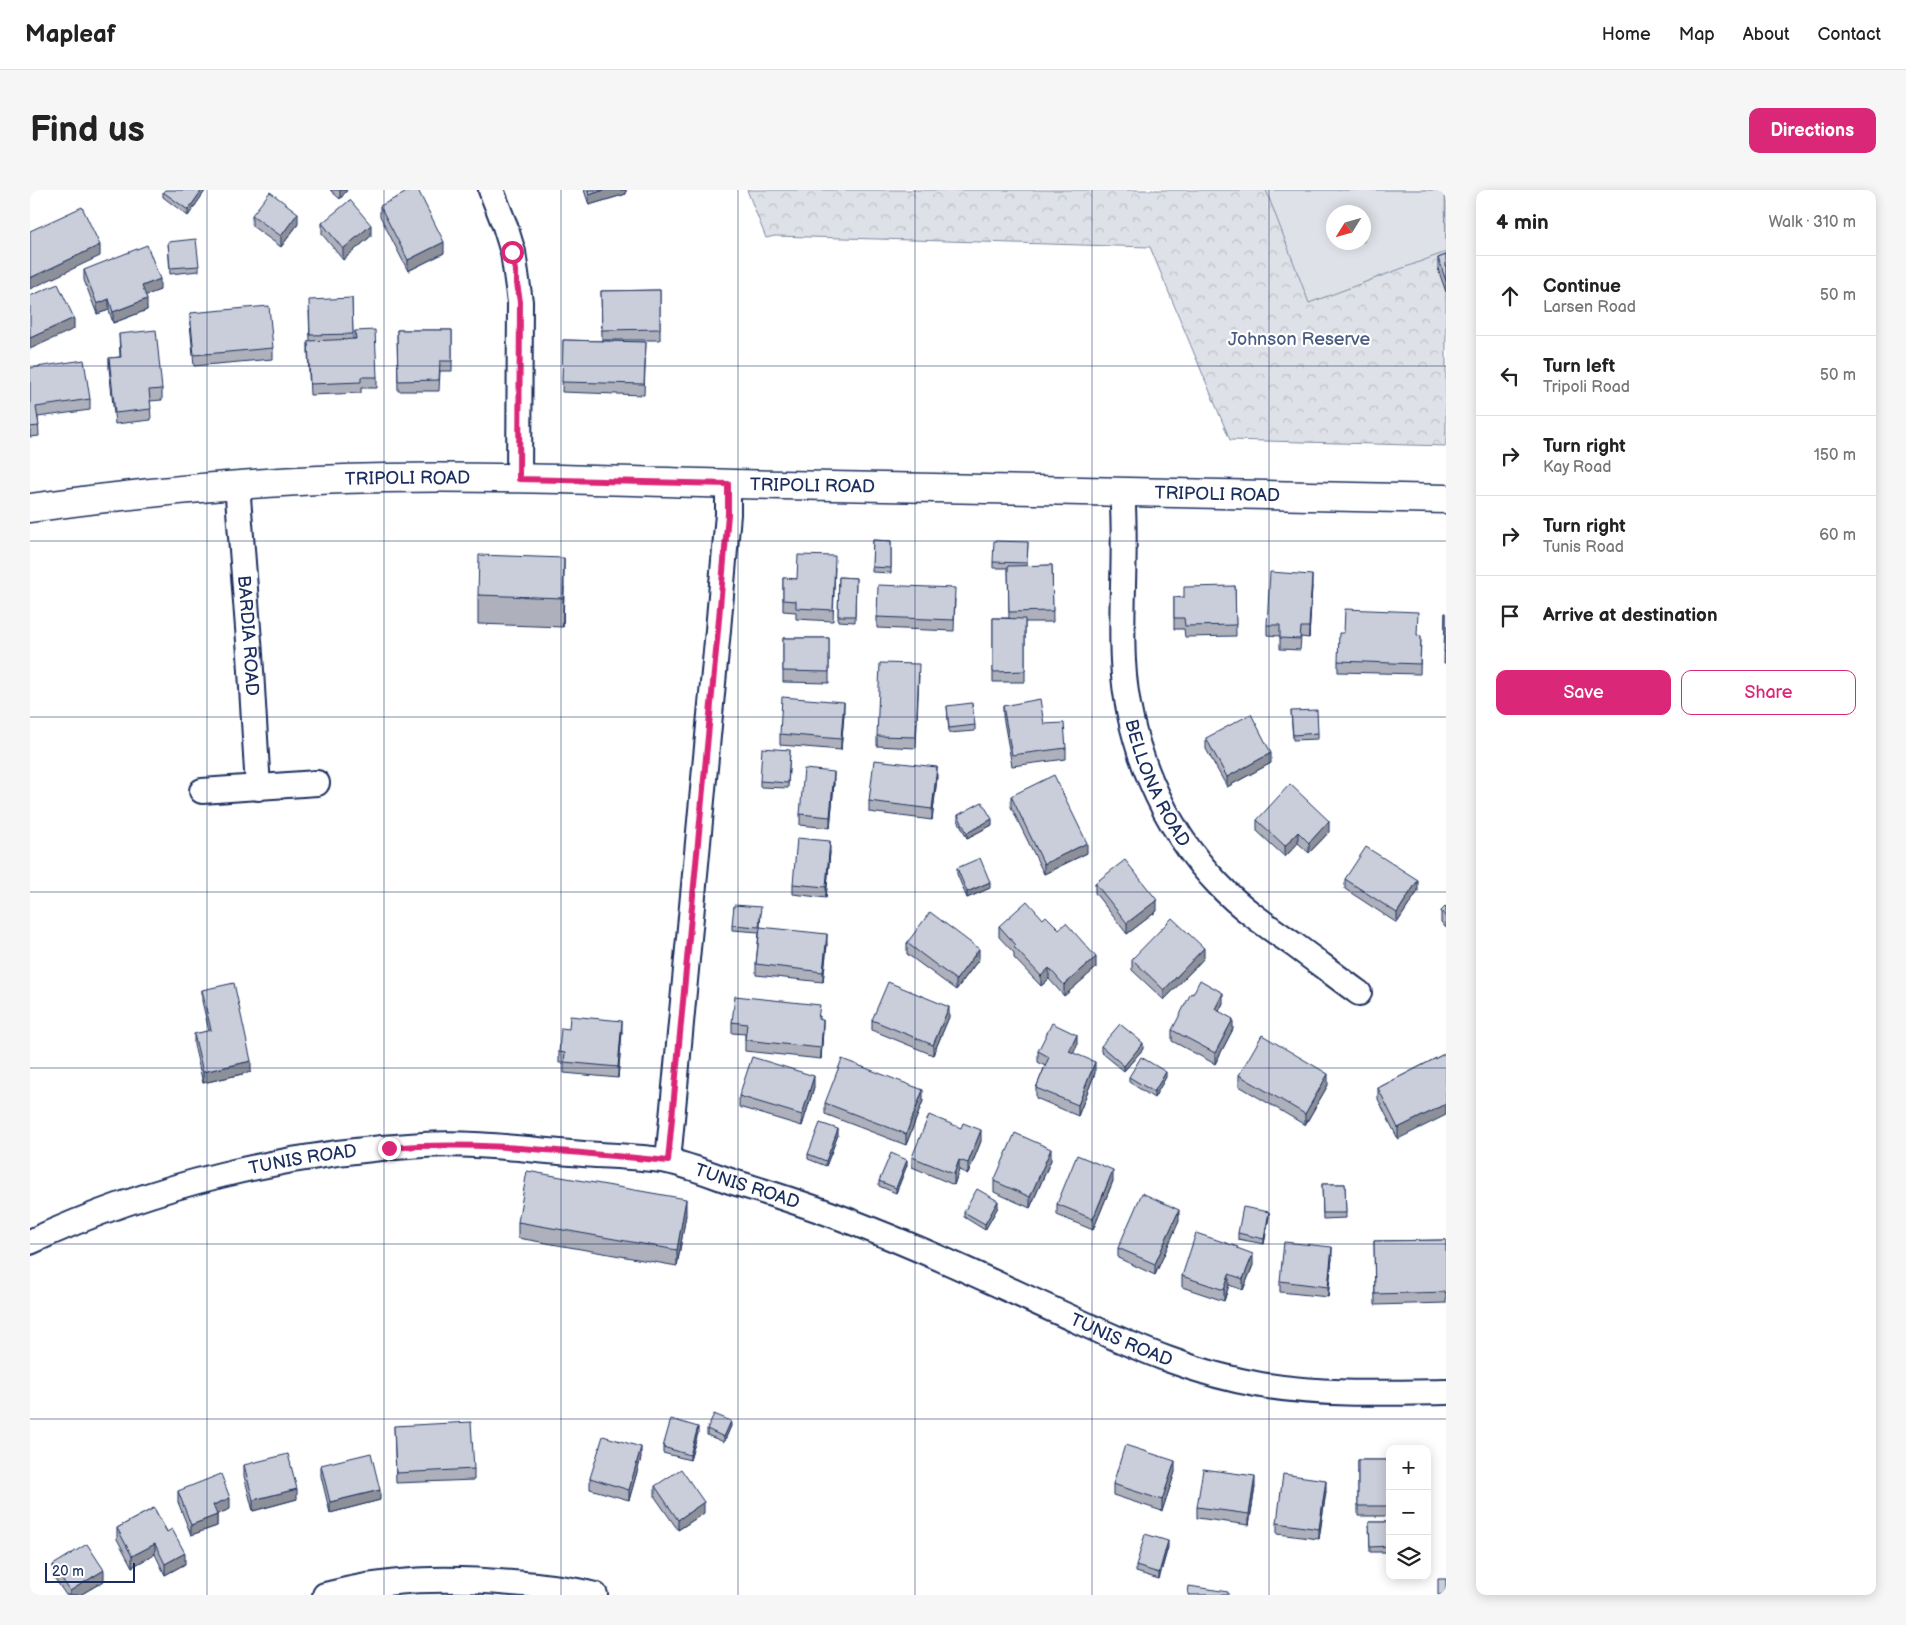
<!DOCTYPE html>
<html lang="en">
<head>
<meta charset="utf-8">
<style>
  body { margin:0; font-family:"Balsamiq Sans",sans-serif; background:#f6f6f6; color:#222 }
  .controls { position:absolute; right:15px; bottom:15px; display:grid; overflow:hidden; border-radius:10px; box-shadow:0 2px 12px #0003 }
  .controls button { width:45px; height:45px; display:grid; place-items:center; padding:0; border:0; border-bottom:1px solid #e0e0e0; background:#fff; color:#222; font:25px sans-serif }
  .compass { position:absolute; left:1296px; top:15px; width:45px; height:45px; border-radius:50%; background:#fff; box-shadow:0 2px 12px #0003; rotate:233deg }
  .scale { position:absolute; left:15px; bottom:12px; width:90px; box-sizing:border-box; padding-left:5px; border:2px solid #1b2f5e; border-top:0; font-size:14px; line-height:18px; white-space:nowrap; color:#1b2f5e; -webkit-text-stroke:4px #fff; paint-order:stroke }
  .stop { position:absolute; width:15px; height:15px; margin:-11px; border:4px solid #db2777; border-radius:50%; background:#fff }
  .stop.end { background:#db2777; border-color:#fff; box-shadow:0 1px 5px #0008 }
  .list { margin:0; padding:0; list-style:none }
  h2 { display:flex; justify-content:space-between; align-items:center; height:65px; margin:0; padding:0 20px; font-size:21px }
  h2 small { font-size:16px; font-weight:400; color:#767676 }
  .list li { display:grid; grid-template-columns:32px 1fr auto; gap:15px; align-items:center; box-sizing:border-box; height:80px; padding:0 20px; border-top:1px solid #e0e0e0 }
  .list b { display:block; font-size:19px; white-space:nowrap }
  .list p { margin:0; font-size:16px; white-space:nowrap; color:#767676 }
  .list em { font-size:16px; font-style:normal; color:#767676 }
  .actions { display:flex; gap:10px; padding:15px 20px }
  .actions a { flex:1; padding:11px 0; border:1px solid #db2777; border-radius:10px; text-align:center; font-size:18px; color:#db2777 }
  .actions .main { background:#db2777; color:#fff }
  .icon { flex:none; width:28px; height:28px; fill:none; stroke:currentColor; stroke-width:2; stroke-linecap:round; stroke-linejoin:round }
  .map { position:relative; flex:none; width:1416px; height:1405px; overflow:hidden; border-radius:10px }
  header { display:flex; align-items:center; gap:30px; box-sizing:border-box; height:70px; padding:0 25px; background:#fff; border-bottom:1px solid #e0e0e0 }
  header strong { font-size:24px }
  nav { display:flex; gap:28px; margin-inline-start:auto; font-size:18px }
  .intro { display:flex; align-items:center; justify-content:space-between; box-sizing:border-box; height:120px; padding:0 30px }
  h1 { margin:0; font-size:35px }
  .button { padding:12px 22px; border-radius:10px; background:#db2777; color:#fff; font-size:18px; font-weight:700 }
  main { display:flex; gap:30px; padding:0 30px }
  aside { flex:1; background:#fff; border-radius:10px; box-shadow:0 2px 12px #0003 }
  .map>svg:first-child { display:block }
  .park { fill:url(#park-crowns); stroke:#7c88a2; fill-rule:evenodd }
  .garden { fill:#dee1e7; stroke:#7c88a2; fill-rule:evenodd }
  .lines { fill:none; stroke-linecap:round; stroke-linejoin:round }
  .minor-casing { stroke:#1b2f5e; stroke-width:28 }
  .tertiary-casing { stroke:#1b2f5e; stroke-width:31 }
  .minor { stroke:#fff; stroke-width:24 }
  .tertiary { stroke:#fff; stroke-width:28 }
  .wall { fill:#aeb1bb; stroke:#1b2f5e }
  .shaded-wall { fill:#8d9099; stroke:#1b2f5e }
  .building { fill:#caceda; stroke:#1b2f5e }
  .route { stroke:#db2777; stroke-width:6 }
  .grid { fill:none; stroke:#1b2f5e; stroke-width:1; stroke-opacity:0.55 }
  .labels { text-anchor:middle; stroke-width:4.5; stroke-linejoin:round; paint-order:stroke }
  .park-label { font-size:18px; fill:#4c5c80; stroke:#fff }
  .street-label { font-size:18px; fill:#1b2f5e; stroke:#fff }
</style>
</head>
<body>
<header>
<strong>Mapleaf</strong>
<nav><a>Home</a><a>Map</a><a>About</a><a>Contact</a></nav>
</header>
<div class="intro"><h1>Find us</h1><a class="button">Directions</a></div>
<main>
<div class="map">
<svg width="1416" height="1405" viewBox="0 0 1416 1405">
  <defs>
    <pattern id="park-crowns" width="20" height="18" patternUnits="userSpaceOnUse" patternTransform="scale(1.25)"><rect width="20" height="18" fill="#dee1e7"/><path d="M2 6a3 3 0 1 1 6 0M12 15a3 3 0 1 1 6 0" fill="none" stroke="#bec1c9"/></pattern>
  </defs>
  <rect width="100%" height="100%" fill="#fff"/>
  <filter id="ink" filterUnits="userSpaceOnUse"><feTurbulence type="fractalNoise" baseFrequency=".02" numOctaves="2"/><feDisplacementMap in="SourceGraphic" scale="10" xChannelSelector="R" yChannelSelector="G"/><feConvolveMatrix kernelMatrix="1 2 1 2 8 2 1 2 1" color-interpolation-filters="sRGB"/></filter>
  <g filter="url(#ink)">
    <path class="park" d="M717 0H1416V256L1200 250 1120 57 745 46 736 48ZM1304 22H1334V52H1304Z"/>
    <path class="garden" d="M1236 0H1415L1416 62 1279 113ZM1304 22H1334V52H1304Z"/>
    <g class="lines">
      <defs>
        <g id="minor">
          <path d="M461 0 475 36 483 62 490 112 489 289"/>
          <path id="s1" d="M207 294 220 464 228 598"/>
          <path id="s2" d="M1092 301C1097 358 1090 414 1093 471 1097 553 1132 636 1189 695 1211 718 1237 736 1263 754 1285 770 1307 787 1329 803"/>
          <path d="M172 601 287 593"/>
          <path d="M638 971 688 440 698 324V294"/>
          <path id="s3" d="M0 1052C122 995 259 962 393 955 442 952 492 959 541 963 572 966 606 966 637 971 658 975 680 984 700 991 750 1006 799 1022 847 1042 916 1069 983 1102 1050 1132 1109 1159 1167 1184 1231 1195 1292 1205 1354 1203 1416 1202"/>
          <path d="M295 1405C359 1388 416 1387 482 1393 510 1395 537 1398 565 1405"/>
        </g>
        <g id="tertiary">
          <path id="s4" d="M0 318C118 301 236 290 355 288 471 286 587 291 704 294 941 298 1179 304 1416 309"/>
        </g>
      </defs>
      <use href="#minor" class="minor-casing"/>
      <use href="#tertiary" class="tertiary-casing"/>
      <use href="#minor" class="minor"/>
      <use href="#tertiary" class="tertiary"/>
    </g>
    <path class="wall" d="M175 0V1L158 26 133 7V2Z
      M300 0H317L310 9Z
      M554 0H596V4L559 15Z
      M350 16 414 63 378 81 350 26Z
      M222 25 268 34 251 57 222 36Z
      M292 33 341 46 313 70 292 44Z
      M138 52 169 76V81L140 84Z
      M1416 65V102L1408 79V68Z
      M54 80 130 100 115 105 117 120 83 133 79 120 67 124 54 90Z
      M630 100V150H572L571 101Z
      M322 108 323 149H325V141L347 187V198H331V203L280 205 278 162V151H280L279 121Z
      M160 123 243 158V169L164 176 160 134Z
      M367 140H422V181H410L409 201H368Z
      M89 144 132 199V210L120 211 121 230 85 234 79 178V168L90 167Z
      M533 150 616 152 614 205 532 202Z
      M0 178 60 209V220L8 227 9 246 0 247Z
      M843 350 861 351V383L842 382Z
      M998 352 997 376 1022 375 1023 432H995V492H963V428H979L978 378H963V372Z
      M805 377 803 431 766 429V422L753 421V388L767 389Z
      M809 387 826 388 825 432 808 431Z
      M1205 396 1206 446 1155 447 1154 439H1144V407L1154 408Z
      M1282 396 1279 448 1271 447 1270 460 1250 459V446L1237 445V435Z
      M534 397 533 437 448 434V405Z
      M925 409 924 441 847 438V427Z
      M1415 423H1416V473H1414Z
      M1387 445 1391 446 1390 484 1308 482V471Z
      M753 448H799V493L753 492Z
      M889 485 886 558 847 556V546Z
      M917 516 945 535V541L919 543Z
      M973 516 1014 534 1036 558V569L982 576 973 526Z
      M1261 521 1288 543V549L1263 550Z
      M814 523 811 560 750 555V544Z
      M1176 548 1241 573 1197 597 1176 559Z
      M760 560 758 598 730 597V591Z
      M907 588 902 630 839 622V611Z
      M804 593 800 638 770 635V624Z
      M981 606 1057 663 1014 684 981 617Z
      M928 625 962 635 937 648 928 630Z
      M1227 630 1299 642 1279 663 1268 653 1255 667 1227 641Z
      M800 662 796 708 763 704V694Z
      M927 678 960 698 937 708 927 684Z
      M1315 689 1388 701 1367 733 1315 699Z
      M1065 693 1127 721 1097 744 1065 703Z
      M1416 716V738L1411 732V721Z
      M731 723 730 737 797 755 793 792 726 785V774L729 742 702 740V735Z
      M1013 729 1029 739 1066 778 1034 806 1019 789 1011 796 984 768V763L969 747V736Z
      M877 753 949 769 926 800 877 764Z
      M1174 768 1134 810 1102 780V769Z
      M172 800 221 882 173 893 164 855V844L179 841 172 811Z
      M1193 813 1189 821 1203 839 1185 874 1142 851V840Z
      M790 826V829L793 840 791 869 715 861V844L702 843V832Z
      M919 827 903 865 842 840V830Z
      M539 839 592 842 588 888 534 883V873H529V862Z
      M1047 856 1043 863 1065 883 1048 926 1006 908V898L1015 876 1008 872V861Z
      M1071 856 1113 859 1094 881 1071 862Z
      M1416 863 1368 949 1348 909V898Z
      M1209 885 1298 895 1275 935 1209 896Z
      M1099 887H1136L1124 908 1099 892Z
      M784 897 772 936 709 917V906Z
      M893 911 876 955 795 924V913Z
      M808 945 796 976 778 969V964Z
      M951 951 938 984 929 980 924 995 882 977V967Z
      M1021 970 1000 1018 964 1002V991Z
      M877 975 866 1003 849 996V991Z
      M1083 991 1063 1040 1027 1025V1014Z
      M1292 994H1315L1316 1028 1293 1029Z
      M968 1017 955 1040 934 1027V1022Z
      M656 1025 647 1076 488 1048V1032Z
      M1239 1027 1234 1054 1208 1049V1043Z
      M1149 1031 1125 1085 1088 1068V1058Z
      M1416 1050V1113L1345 1115 1344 1051Z
      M1208 1059 1223 1075 1213 1100 1199 1095 1194 1111 1152 1097V1086Z
      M1302 1068 1298 1107 1250 1102V1091Z
      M364 1236 444 1279V1290L366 1293Z
      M701 1236 694 1252 677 1245V1239Z
      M668 1243 660 1270 633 1263V1257Z
      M611 1268 599 1310 560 1299V1288Z
      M1328 1270H1360V1326H1328Z
      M214 1275 267 1309 223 1321 214 1286Z
      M291 1275 350 1310 300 1323 291 1286Z
      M1145 1282 1132 1321 1083 1305V1294Z
      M625 1296 674 1323 648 1340 625 1307Z
      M1225 1297 1219 1335 1167 1328V1317Z
      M148 1301 200 1319 187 1324V1336L161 1345 148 1312Z
      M1296 1301 1289 1349 1247 1344V1333Z
      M124 1318 155 1374 135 1385 125 1364 102 1377 87 1349V1338Z
      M1339 1332H1360V1362H1340Z
      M1138 1357 1129 1389 1106 1382V1376Z
      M23 1375 74 1391 50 1405H36L23 1386Z"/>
    <path class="shaded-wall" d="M172 0H175V1L158 26V20Z
      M310 0H317L310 9Z
      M574 0H596V4L559 15V5Z
      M268 23V34L251 57V46Z
      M341 35V46L313 70V59Z
      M414 52V63L378 81V70Z
      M70 55V66L0 99V88Z
      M130 89V100L112 107V96Z
      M79 109V120L67 124V114Z
      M117 109V120L83 133V122Z
      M44 128V139L0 159V148Z
      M534 368V397L533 437V408Z
      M1282 385V396L1279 448V437Z
      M814 512V523L811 560V549Z
      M1241 563V573L1197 597V587Z
      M907 577V588L902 630V619Z
      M804 582V593L800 638V627Z
      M962 629V635L937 648V643Z
      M1299 631V642L1279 663V653Z
      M1268 642V653L1255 667V656Z
      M800 651V662L796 708V697Z
      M1057 653V663L1014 684V674Z
      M1388 690V701L1367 733V723Z
      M960 692V698L937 708V702Z
      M1127 710V721L1097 744V733Z
      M797 744V755L793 792V782Z
      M1174 758V768L1134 810V800Z
      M949 759V769L926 800V790Z
      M1066 767V778L1034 806V795Z
      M1019 778V789L1011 796V786Z
      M1193 803V813L1185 830V819Z
      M919 817V827L903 865V855Z
      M1203 829V839L1185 874V863Z
      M793 830V840L791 869V858Z
      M592 831V842L588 888V877Z
      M1047 845V856L1039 872V861Z
      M1113 853V859L1094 881V876Z
      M221 871V882L173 893V882Z
      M1065 872V883L1048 926V915Z
      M1136 882V887L1124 908V902Z
      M1298 884V895L1275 935V924Z
      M784 886V897L772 936V925Z
      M893 900V911L876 955V944Z
      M1416 914V925L1368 949V938Z
      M808 939V945L796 976V971Z
      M951 940V951L938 984V973Z
      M1021 959V970L1000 1018V1007Z
      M877 970V975L866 1003V998Z
      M929 970V980L924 995V984Z
      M1083 980V991L1063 1040V1029Z
      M656 1009V1025L647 1076V1060Z
      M968 1011V1017L955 1040V1034Z
      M1149 1020V1031L1125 1085V1074Z
      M1239 1022V1027L1234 1054V1049Z
      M1302 1057V1068L1298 1107V1097Z
      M1223 1064V1075L1213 1100V1089Z
      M1199 1084V1095L1194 1111V1100Z
      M701 1231V1236L694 1252V1247Z
      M668 1237V1243L660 1270V1265Z
      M611 1257V1268L599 1310V1300Z
      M1145 1271V1282L1132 1321V1310Z
      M1225 1286V1297L1219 1335V1324Z
      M1296 1290V1301L1289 1349V1339Z
      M267 1299V1309L223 1321V1310Z
      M350 1300V1310L300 1323V1312Z
      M200 1308V1319L183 1326V1315Z
      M674 1312V1323L648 1340V1330Z
      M187 1325V1336L161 1345V1335Z
      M1138 1351V1357L1129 1389V1383Z
      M125 1354V1364L102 1377V1366Z
      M155 1363V1374L135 1385V1374Z
      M74 1380V1391L50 1405H40V1401Z"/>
    <path class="building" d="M135 0H172L158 20 133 2Z
      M381 0H388L414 52 378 70 350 16Z
      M558 0H574L559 5Z
      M240 2 268 23 251 46 222 25Z
      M320 10 341 35 313 59 292 33Z
      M52 17 70 55 0 88V41Z
      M166 49 169 76 140 78 138 52Z
      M117 55 130 89 112 96 117 109 83 122 79 109 67 114 54 80Z
      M1416 65V91L1408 68Z
      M28 94 44 128 0 148V106Z
      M630 100V139L572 140 571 101Z
      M322 108 323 144 280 145 279 110Z
      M239 116 243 158 164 165 160 123Z
      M126 140 132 199 119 200 121 219 85 223 79 168 91 167 89 144Z
      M345 140 347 187H331V192L280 194 278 151 326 149 325 141Z
      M367 140H422V171H410L409 190 368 191Z
      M533 150 616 152 614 194 532 192Z
      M54 170 60 209 6 217 9 236 0 237V178Z
      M843 350 861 351V378L842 377Z
      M964 351 998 352 997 373 963 372Z
      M449 365 534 368 533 408 448 405Z
      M768 365 805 366 803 420 766 418V411L753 410V388L767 389Z
      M1022 375 1023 421 979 422 978 376Z
      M1240 382 1282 385 1279 437H1271L1270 449 1250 448V435H1237Z
      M809 387 826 388 825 426H808Z
      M848 395 925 398 924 430 847 427Z
      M1205 396 1206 435 1155 436 1154 428H1144V407L1154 408V397Z
      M1315 419 1388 422 1387 445 1391 446 1390 474 1308 471 1309 443H1314Z
      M1415 423H1416V462H1414Z
      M963 428 995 429V481L963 482Z
      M753 448H799V482L753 481Z
      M850 473 889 474 886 547 847 546Z
      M752 507 814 512 811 549 750 544Z
      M1010 509 1014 534 1034 533 1036 558 982 565 973 516Z
      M942 513 945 535 919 538 917 516Z
      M1287 520 1288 543 1263 545 1261 521Z
      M1221 524 1241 563 1197 587 1176 548Z
      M732 558 760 560 758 593 730 591Z
      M844 570 907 577 902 619 839 611Z
      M774 579 804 582 800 627 770 624Z
      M1024 585 1057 653 1014 674 981 606Z
      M1260 594 1299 631 1279 653 1268 642 1255 656 1227 630Z
      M952 612 962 629 937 643 928 625Z
      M767 648 800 651 796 697 763 694Z
      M1336 657 1388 690 1367 723 1315 689Z
      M950 668 960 692 937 702 927 678Z
      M1095 670 1127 710 1097 733 1065 693Z
      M997 711 1013 729 1016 726 1029 739 1036 733 1066 767 1034 795 1019 778 1011 786 984 757 986 755 969 736Z
      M704 715 731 717 729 737 702 735Z
      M1416 716V727L1411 721Z
      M900 722 949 759 926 790 877 753Z
      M1142 728 1174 758 1134 800 1102 769Z
      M730 737 797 744 793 782 726 774Z
      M1170 790 1193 803 1185 819 1203 829 1185 863 1142 840 1161 803 1163 804Z
      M858 792 919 817 903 855 842 830Z
      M204 793 221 871 173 882 164 844 181 840 172 800Z
      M705 806 790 815 788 829 793 830 791 858 715 850 717 834 702 832Z
      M540 826 592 831 588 877 534 872 535 863 529 862 531 838 539 839Z
      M1022 833 1047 845 1039 861 1065 872 1048 915 1006 898 1019 867 1008 861Z
      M1090 834 1113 853 1094 876 1071 856Z
      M1232 845 1298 884 1275 924 1209 885Z
      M1416 863V914L1368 938 1348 898Z
      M722 867 784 886 772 925 709 906Z
      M1111 867 1136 882 1124 902 1099 887Z
      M812 869 893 900 876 944 795 913Z
      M899 925 931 938 933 933 951 940 938 973 929 970 924 984 882 967Z
      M790 933 808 939 796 971 778 964Z
      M985 943 1021 959 1000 1007 964 991Z
      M861 963 877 970 866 998 849 991Z
      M1047 965 1083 980 1063 1029 1027 1014Z
      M497 981 656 1009 647 1060 488 1032Z
      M1292 994H1315L1316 1023H1293Z
      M947 999 968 1011 955 1034 934 1022Z
      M1112 1003 1149 1020 1125 1074 1088 1058Z
      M1213 1017 1239 1022 1234 1049 1208 1043Z
      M1166 1043 1208 1057 1207 1058 1223 1064 1213 1089 1199 1084 1194 1100 1152 1086Z
      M1416 1050V1102L1345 1104 1344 1051Z
      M1254 1052 1302 1057 1298 1097 1250 1091Z
      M684 1224 701 1231 694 1247 677 1239Z
      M641 1229 668 1237 660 1265 633 1257Z
      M441 1232 444 1279 366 1283 364 1236Z
      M573 1246 611 1257 599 1300 560 1288Z
      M1095 1255 1145 1271 1132 1310 1083 1294Z
      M341 1263 350 1300 300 1312 291 1275Z
      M258 1264 267 1299 223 1310 214 1275Z
      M1328 1270H1360V1316H1328Z
      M651 1279 674 1312 648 1330 625 1296Z
      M1173 1279 1225 1286 1219 1324 1167 1317Z
      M191 1284 200 1308 183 1315 187 1325 161 1335 148 1301Z
      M1253 1284 1296 1290 1289 1339 1247 1333Z
      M124 1318 137 1342 142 1339 155 1363 135 1374 125 1354 102 1366 87 1338Z
      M1339 1332H1360V1356L1340 1357Z
      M1115 1344 1138 1351 1129 1383 1106 1376Z
      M57 1354 74 1380 40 1401 23 1375Z
      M1408 1389H1416V1405H1408Z
      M1159 1396 1198 1402V1405H1158Z"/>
  </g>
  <g class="lines" filter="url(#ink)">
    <path class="route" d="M359 958C452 950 545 963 638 971L688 440 698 324V294L489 289 490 112 482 62"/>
  </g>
  <path class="grid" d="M177 0V1405M354 0V1405M531 0V1405M708 0V1405M885 0V1405M1062 0V1405M1239 0V1405M0 176H1416M0 351H1416M0 527H1416M0 702H1416M0 878H1416M0 1054H1416M0 1229H1416"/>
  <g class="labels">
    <g class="park-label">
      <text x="1269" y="155">Johnson Reserve</text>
    </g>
    <g class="street-label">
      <text dy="6" stroke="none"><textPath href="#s4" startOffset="379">TRIPOLI ROAD</textPath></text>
      <text dy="6" stroke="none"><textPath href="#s4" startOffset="784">TRIPOLI ROAD</textPath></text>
      <text dy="6" stroke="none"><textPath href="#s4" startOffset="1189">TRIPOLI ROAD</textPath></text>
      <text dy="6" stroke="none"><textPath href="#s1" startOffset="152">BARDIA ROAD</textPath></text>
      <text dy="6" stroke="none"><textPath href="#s2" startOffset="298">BELLONA ROAD</textPath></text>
      <text dy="6" stroke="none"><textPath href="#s3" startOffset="286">TUNIS ROAD</textPath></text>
      <text dy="6" stroke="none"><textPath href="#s3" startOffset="736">TUNIS ROAD</textPath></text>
      <text dy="6" stroke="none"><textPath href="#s3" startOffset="1141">TUNIS ROAD</textPath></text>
    </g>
  </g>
</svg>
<div class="controls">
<button>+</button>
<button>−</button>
<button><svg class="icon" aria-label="layers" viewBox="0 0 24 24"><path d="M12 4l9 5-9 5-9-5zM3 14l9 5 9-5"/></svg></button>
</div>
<svg class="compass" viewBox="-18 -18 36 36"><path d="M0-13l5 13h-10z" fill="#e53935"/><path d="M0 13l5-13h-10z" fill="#767676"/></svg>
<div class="scale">20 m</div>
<div class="stop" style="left:482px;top:62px"></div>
<div class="stop end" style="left:359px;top:958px"></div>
</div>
<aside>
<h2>4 min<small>Walk · 310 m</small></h2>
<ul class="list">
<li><svg class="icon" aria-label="ahead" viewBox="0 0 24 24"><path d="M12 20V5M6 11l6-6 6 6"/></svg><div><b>Continue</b><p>Larsen Road</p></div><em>50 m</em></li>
<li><svg class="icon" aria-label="left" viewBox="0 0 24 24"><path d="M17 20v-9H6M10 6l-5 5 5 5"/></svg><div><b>Turn left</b><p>Tripoli Road</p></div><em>50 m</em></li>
<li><svg class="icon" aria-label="right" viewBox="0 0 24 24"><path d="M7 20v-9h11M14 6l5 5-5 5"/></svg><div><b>Turn right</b><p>Kay Road</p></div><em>150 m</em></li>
<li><svg class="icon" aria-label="right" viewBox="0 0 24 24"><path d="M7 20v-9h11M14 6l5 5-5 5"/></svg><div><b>Turn right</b><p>Tunis Road</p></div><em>60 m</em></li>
<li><svg class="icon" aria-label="arrive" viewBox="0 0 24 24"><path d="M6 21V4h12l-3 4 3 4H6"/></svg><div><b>Arrive at destination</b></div></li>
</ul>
<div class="actions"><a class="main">Save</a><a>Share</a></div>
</aside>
</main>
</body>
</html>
